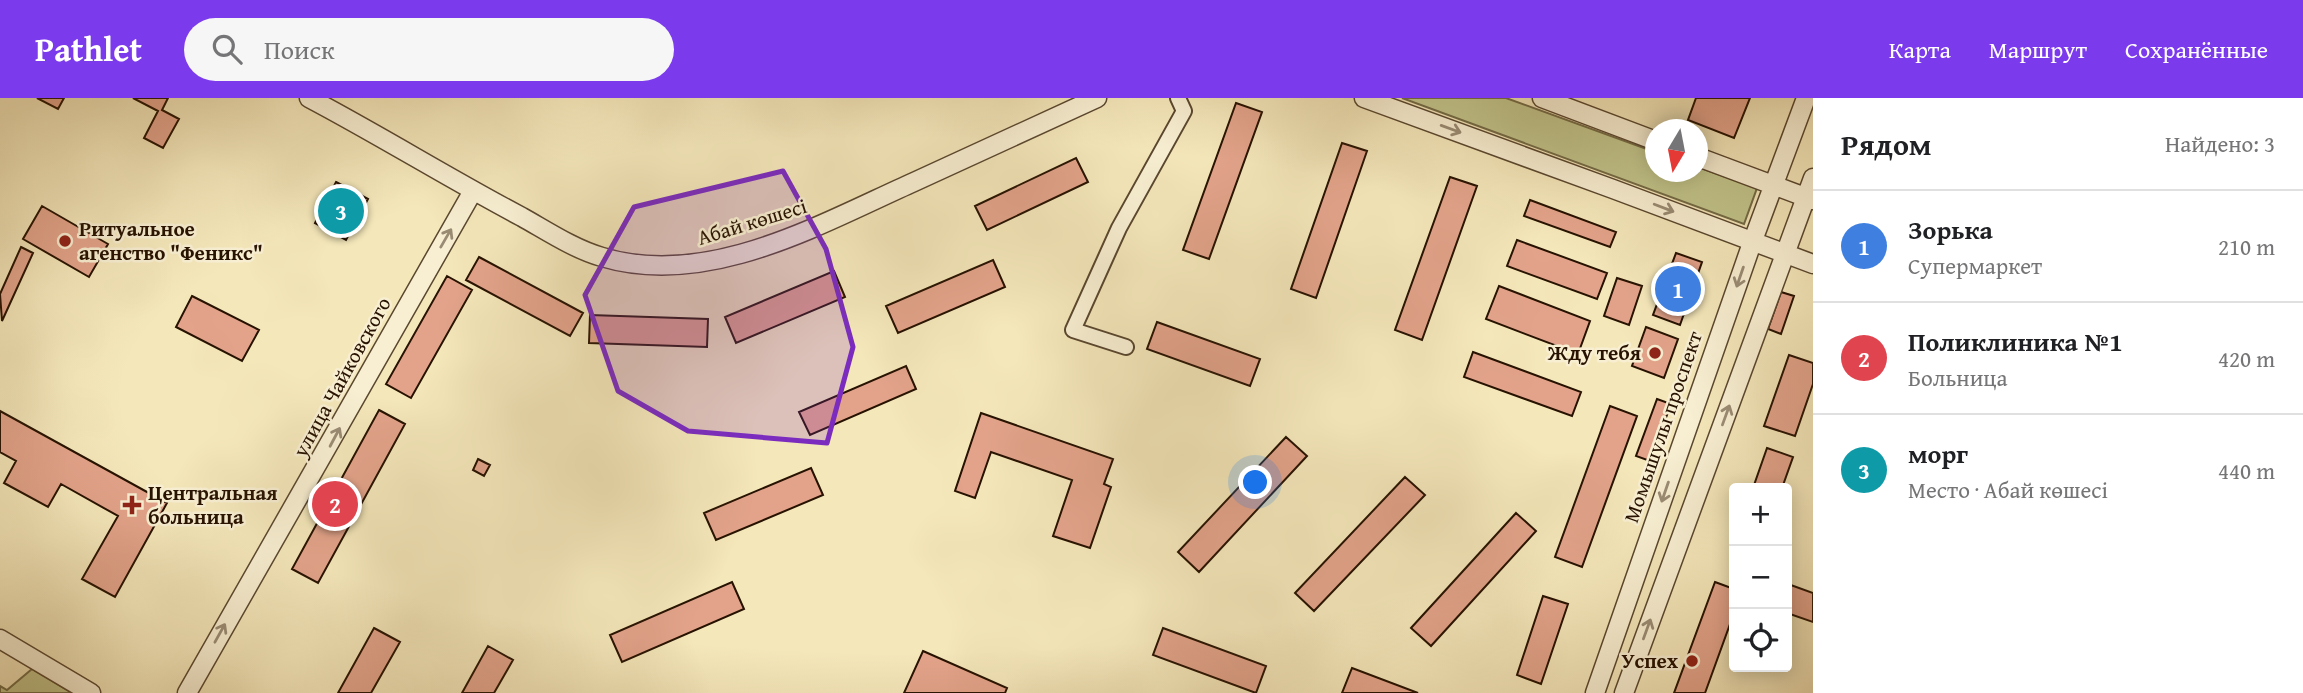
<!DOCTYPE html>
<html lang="ru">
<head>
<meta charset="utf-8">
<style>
  body { margin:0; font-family:"Gentium Book Plus",serif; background:#f6f6f6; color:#202124 }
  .controls { position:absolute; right:21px; bottom:21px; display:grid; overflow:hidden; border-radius:7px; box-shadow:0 4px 18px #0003 }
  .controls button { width:63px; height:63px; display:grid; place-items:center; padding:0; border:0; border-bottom:2px solid #e0e0e0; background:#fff; color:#202124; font:35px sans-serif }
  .compass { position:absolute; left:1645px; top:21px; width:63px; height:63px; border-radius:50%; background:#fff; box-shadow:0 4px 18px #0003; rotate:190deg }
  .you { position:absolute; left:1256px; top:385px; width:24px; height:24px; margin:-18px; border:5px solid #fff; border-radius:50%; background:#1a73e8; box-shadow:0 0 0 10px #1a73e833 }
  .badge { display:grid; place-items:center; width:46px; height:46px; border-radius:50%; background:#7c3aed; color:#fff; font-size:23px; font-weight:700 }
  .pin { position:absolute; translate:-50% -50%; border:4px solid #fff; box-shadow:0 2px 7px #0006 }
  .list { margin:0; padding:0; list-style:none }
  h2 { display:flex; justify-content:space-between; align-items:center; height:91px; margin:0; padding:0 28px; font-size:30px }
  h2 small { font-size:23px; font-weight:400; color:#757577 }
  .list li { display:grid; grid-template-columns:46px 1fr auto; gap:21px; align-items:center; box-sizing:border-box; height:112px; padding:0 28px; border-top:2px solid #e0e0e0 }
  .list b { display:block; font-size:26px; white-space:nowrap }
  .list p { margin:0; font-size:23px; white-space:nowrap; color:#757577 }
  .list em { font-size:23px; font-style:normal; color:#757577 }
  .icon { flex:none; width:38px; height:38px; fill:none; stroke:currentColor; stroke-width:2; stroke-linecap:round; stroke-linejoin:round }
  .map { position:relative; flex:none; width:1813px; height:595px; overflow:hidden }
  header { display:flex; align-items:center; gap:42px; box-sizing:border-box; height:98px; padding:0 35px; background:#7c3aed; color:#fff }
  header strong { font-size:33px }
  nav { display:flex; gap:38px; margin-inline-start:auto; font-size:24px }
  .search { width:490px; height:63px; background:#f6f6f6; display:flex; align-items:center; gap:18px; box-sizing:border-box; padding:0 24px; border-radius:38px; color:#757577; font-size:26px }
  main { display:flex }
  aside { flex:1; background:#fff }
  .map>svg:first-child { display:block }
  .green { fill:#c1c48b; stroke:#746b46; stroke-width:2 }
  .building { fill:#e2a38a; stroke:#271201; stroke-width:2 }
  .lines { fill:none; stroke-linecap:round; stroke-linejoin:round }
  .minor-casing { stroke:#5a472f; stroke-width:18 }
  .tertiary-casing { stroke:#5a472f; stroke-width:21 }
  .minor { stroke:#f8efd2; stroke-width:14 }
  .tertiary { stroke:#f8efd2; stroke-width:18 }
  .oneway { stroke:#9a8c74 }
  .marked { fill:#7b2cbf; fill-opacity:0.2; stroke:#7b2cbf; stroke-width:5; stroke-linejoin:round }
  .poi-dot { fill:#8f2418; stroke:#f8efd2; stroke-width:2.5 }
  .labels { text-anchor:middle; stroke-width:5; stroke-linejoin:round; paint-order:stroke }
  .street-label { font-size:21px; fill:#271201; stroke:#f8efd2 }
  .poi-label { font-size:21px; font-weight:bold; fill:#271201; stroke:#f8efd2; text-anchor:start }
</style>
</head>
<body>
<header>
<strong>Pathlet</strong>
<div class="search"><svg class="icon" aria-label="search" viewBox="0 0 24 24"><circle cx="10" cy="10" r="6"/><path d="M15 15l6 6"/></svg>Поиск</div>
<nav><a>Карта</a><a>Маршрут</a><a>Сохранённые</a></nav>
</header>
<main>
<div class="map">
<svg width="1813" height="595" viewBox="0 0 1813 595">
  <rect width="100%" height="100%" fill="#f4e7ba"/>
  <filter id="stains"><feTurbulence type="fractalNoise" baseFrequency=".00286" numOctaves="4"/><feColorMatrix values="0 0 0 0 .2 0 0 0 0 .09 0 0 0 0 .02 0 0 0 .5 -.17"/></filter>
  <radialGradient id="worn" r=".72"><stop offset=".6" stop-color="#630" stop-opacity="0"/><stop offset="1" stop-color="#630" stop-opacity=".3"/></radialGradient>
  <path class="green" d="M1402 0H1506L1655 54 1656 74H1698V69L1757 90 1744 126Z
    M32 571 72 595H0V588L7 592Z"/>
  <path class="building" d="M37 0H64L58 11Z
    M133 0H168L162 12 179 21 163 50 144 40 158 13Z
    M1696 0H1750L1734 40 1688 22Z
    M1236 5 1262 14 1209 161 1183 152Z
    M1342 45 1367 53 1316 200 1291 191Z
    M1076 60 1088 84 987 132 975 108Z
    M1450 79 1477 88 1422 242 1395 232Z
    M336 84 368 101 346 142 315 125Z
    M1530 102 1616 134 1610 149 1524 118Z
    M42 108 108 146 89 179 23 141Z
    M1517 142 1607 175 1597 201 1507 168Z
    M21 149 33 155 2 223 0 196Z
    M1676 155 1702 164 1680 227 1653 217Z
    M479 159 583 215 570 238 466 182Z
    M993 162 1005 189 898 235 886 208Z
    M834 173 845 199 736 245 725 219Z
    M447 178 472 192 411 300 386 286Z
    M1617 180 1642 188 1629 227 1604 218Z
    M1499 188 1590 223 1578 256 1486 221Z
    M1781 194 1794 198 1781 236 1768 231Z
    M192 198 259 232 242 263 176 229Z
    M590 217 708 221 707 249 589 245Z
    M1157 224 1260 261 1250 288 1147 251Z
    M1646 229 1678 241 1664 280 1632 268Z
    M1473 254 1581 294 1572 318 1464 279Z
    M1789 257 1813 265V286L1795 338 1764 328Z
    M906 268 916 291 810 337 799 314Z
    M1657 301 1671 306 1650 363 1636 358Z
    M1610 308 1637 318 1582 469 1555 459Z
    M379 312 405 326 318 485 292 471Z
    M0 313 167 405 115 499 82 481 118 418 61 386 48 409 4 385 16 363 0 354Z
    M981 315 1113 361 1104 386 1111 389 1090 450 1053 438 1072 382 991 354 975 400 955 393Z
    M1286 339 1307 358 1199 474 1178 454Z
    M1767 350 1793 359 1782 390H1753Z
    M478 361 490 367 484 378 473 372Z
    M811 370 823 397 716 442 704 415Z
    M1405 379 1425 397 1314 513 1295 495Z
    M1516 415 1536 433 1431 548 1411 530Z
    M732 484 744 511 622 564 610 537Z
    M1715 484 1734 491V515L1705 595H1674Z
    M1788 486 1813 495V524L1787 515Z
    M1543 498 1568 506 1541 586 1517 577Z
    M374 530 400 544 371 595H338Z
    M1163 530 1266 568 1256 595 1153 557Z
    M488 548 513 562 494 595H462Z
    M923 553 1007 590 1005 595H904Z
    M1352 570 1418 595H1342Z"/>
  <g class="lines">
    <defs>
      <path id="minor" d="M1126 249 1073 232 1119 130 1184 13 1178 0"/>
      <path id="tertiary" d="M309 0C381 38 450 81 522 119 547 133 574 151 602 159 708 191 820 126 914 84 975 56 1036 28 1097 0
        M1364 0 1613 91 1813 166
        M1542 0 1656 43
        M1698 59 1813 102
        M0 541 91 595
        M187 595 473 93
        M1595 595 1752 145 1806 0
        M1624 595 1813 80"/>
    </defs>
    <use href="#minor" class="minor-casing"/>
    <use href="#tertiary" class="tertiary-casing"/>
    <use href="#minor" class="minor"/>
    <use href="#tertiary" class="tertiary"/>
  </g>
  <defs><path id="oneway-shaft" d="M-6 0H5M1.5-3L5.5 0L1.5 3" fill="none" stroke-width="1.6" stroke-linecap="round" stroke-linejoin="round" transform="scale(1.75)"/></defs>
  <g class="oneway">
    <use href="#oneway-shaft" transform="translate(1451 31) rotate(20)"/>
    <use href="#oneway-shaft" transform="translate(1664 110) rotate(21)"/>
    <use href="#oneway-shaft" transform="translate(446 140) rotate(-60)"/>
    <use href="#oneway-shaft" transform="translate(1740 179) rotate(109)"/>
    <use href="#oneway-shaft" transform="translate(1726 317) rotate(-70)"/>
    <use href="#oneway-shaft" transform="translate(335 339) rotate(-62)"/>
    <use href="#oneway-shaft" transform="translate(1665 394) rotate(109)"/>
    <use href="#oneway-shaft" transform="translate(1647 531) rotate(-70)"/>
    <use href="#oneway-shaft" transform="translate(220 535) rotate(-61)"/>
  </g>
  <path class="marked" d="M783 73 826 151 853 249 827 345 688 333 618 293 585 197 634 109Z"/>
  <g class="poi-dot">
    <circle cx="65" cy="143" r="7"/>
    <circle cx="1655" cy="255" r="7"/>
    <path d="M128.5 396.5h7v7h7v7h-7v7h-7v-7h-7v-7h7z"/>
    <circle cx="1692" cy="563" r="7"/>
  </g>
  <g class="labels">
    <g class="street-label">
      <text transform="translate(752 124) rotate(-17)" y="7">Абай көшесі</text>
      <text transform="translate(342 279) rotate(-61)" y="7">улица Чайковского</text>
      <text transform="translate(1663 329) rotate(-71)" y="7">Момышулы проспект</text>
    </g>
    <g class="poi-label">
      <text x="79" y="138">Ритуальное<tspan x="79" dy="24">агенство "Феникс"</tspan></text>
      <text x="1641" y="262" text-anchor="end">Жду тебя</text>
      <text x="148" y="402">Центральная<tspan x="148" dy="24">больница</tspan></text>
      <text x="1678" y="570" text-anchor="end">Успех</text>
    </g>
  </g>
  <rect width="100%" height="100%" filter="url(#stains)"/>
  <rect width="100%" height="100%" fill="url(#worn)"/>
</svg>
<div class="controls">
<button>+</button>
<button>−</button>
<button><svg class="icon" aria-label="locate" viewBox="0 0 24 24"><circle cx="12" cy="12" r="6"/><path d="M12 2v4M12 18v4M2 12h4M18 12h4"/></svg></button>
</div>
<svg class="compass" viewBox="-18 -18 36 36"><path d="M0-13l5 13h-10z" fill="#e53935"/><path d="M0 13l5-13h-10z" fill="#757577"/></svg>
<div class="you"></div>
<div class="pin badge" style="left:1678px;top:191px;background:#3f7fe0">1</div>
<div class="pin badge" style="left:335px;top:406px;background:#e0444e">2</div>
<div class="pin badge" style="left:341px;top:113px;background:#0f9aa8">3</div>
</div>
<aside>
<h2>Рядом<small>Найдено: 3</small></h2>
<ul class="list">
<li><span class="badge" style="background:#3f7fe0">1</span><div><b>Зорька</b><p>Супермаркет</p></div><em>210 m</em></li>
<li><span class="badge" style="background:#e0444e">2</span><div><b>Поликлиника №1</b><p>Больница</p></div><em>420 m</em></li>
<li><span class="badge" style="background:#0f9aa8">3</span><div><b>морг</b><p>Место · Абай көшесі</p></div><em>440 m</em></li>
</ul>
</aside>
</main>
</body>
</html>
